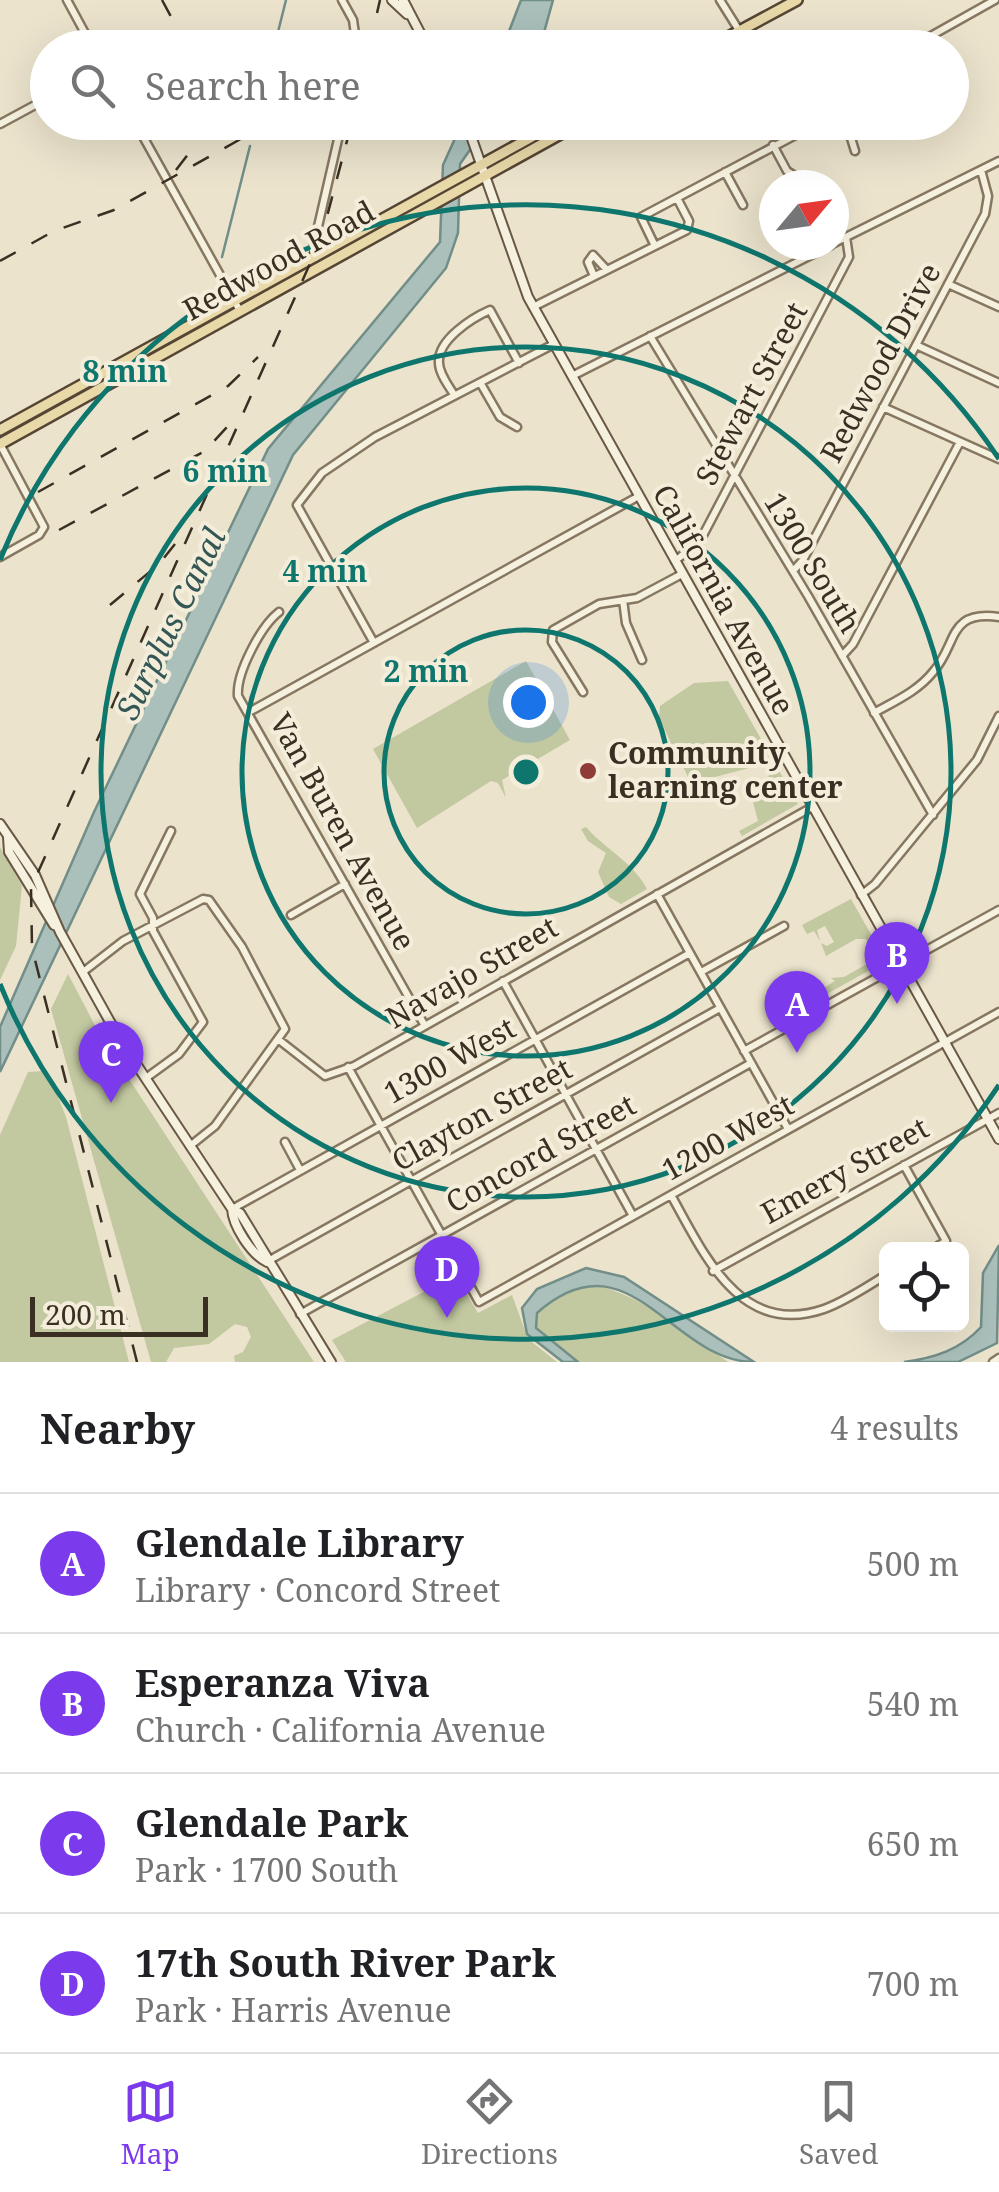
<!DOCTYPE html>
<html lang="en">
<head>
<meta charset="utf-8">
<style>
  body { margin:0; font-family:"Noto Serif",serif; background:#f6f6f6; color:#202124 }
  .controls { position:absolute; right:30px; bottom:30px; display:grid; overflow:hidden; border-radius:15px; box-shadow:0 10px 40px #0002 }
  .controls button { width:90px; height:90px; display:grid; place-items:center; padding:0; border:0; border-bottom:2px solid #e0e0e0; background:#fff; color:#202124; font:50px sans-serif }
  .compass { position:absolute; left:759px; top:170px; width:90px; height:90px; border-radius:50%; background:#fff; box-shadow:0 10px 40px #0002; rotate:61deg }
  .scale { position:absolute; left:30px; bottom:25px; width:178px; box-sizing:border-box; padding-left:10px; border:5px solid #392f23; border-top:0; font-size:28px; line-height:35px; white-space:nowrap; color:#392f23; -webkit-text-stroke:8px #f3edda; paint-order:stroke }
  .you { position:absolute; left:528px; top:702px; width:35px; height:35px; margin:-25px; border:8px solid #fff; border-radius:50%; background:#1a73e8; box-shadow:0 0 0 15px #1a73e833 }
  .badge { display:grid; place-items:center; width:65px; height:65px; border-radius:50%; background:#7c3aed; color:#fff; font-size:32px; font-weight:700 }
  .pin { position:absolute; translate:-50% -82px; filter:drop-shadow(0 2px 5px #0008) }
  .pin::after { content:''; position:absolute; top:52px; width:35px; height:30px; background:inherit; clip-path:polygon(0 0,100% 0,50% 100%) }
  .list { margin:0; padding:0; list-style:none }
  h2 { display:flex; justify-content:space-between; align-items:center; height:130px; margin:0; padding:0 40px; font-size:42px }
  h2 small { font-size:32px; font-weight:400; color:#757577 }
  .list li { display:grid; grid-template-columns:65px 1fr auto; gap:30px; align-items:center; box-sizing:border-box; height:140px; padding:0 40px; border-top:2px solid #e0e0e0 }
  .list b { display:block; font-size:38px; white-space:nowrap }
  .list p { margin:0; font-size:32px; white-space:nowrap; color:#757577 }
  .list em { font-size:32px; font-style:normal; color:#757577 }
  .icon { flex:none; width:55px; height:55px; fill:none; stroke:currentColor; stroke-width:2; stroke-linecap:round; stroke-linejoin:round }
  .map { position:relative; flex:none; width:999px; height:1362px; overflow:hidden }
  .search { position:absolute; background:#fff; box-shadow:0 10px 40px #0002; left:30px; right:30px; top:30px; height:110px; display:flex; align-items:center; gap:25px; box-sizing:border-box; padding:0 35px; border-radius:55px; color:#757577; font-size:38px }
  .sheet { height:690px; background:#fff }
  nav { display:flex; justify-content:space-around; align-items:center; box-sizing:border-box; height:140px; border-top:2px solid #e0e0e0; background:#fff; font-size:28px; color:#757577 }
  nav a { display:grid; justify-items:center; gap:5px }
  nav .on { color:#7c3aed }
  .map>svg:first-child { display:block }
  .green { fill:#c2c8a0 }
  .water { fill:#abc0bb; stroke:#728e89; stroke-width:2.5 }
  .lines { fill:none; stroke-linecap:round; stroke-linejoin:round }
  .stream { stroke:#728e89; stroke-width:2.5 }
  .street-casing { stroke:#867761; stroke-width:11 }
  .secondary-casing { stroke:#685844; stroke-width:12 }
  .primary-casing { stroke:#554534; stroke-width:14 }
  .street { stroke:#f6f0de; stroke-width:6 }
  .secondary { stroke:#f6f0de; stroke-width:8 }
  .primary { stroke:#e9d8a8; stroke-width:9 }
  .rail { stroke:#392f23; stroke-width:2.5; stroke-dasharray:18 18; stroke-linecap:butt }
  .ring { fill:none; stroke:#0f766e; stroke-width:5 }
  .poi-dot { fill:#8f3b37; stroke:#f3edda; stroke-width:4 }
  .labels { text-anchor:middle; stroke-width:8; stroke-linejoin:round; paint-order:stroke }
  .street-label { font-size:30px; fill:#392f23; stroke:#f3edda }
  .poi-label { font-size:30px; font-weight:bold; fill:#392f23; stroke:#f3edda; text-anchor:start }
  .water-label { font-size:32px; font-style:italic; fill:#345756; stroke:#f3edda }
  .centre { fill:#0f766e; stroke:#f3edda; stroke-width:5 }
  .ring-label { font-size:30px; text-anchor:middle; font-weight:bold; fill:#0f766e; stroke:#f3edda; stroke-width:8; stroke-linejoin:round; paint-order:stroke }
</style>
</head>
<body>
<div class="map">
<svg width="999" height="1362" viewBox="0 0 999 1362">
  <rect width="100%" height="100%" fill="#ebe3cc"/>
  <path class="green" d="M526 661 570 740 502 780 506 798 498 783 491 781 417 828 373 749Z
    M728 681 798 804 742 836 739 831 758 821 753 802 768 797 759 781 769 776 764 764 696 782 688 777 678 756 667 761 661 748 671 743 659 717 660 706 694 683Z
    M586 827C606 850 633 862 647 889L621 904 609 897 598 872 606 853 588 841 581 829Z
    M0 847 22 886 16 946 0 980Z
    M851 899 886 961 816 1000 814 994 835 981 831 978 844 977 874 960 866 939H856L826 956 821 943 827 946 834 942 825 926 817 930 820 941 814 931 807 934 802 925Z
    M68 974 99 1033 314 1362H235L234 1356 243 1352 251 1337 247 1327 235 1324 209 1344 174 1348 166 1362H151L51 1009Z
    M43 1071 52 1081 66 1117 129 1362H0V1135L28 1072Z
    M456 1275 478 1313 512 1295 528 1339 557 1362H346L332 1340Z
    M587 1283C641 1294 685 1330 728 1362H578L536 1328 537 1312 555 1296Z"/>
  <path class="water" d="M521 0H553L540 47H503Z
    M462 123H489L460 164 458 233 446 268 293 455 0 1072V1027L94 812 268 449 440 242 443 165Z
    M999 1245 997 1343 958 1362H904C934 1358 960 1350 981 1327L983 1273Z
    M586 1268 624 1277 754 1362C671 1362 630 1231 537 1313L536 1328 578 1362H563L527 1334 522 1308 537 1289Z"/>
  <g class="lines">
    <path class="stream" d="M274 48 286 0
      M255 123V122
      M222 257 250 146"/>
    <defs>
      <path id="street" d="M67 0 93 48
        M342 0 353 20 357 48
        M720 0 750 48
        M913 46 995 0
        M135 122 240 311
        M791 122 798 134
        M846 122 855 151
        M0 124 48 98
        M773 145 787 171 801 180
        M725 172 743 205
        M834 243 999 161
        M655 246 641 217 820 122
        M315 258 314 244 342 122
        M594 276 588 262 593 255 607 270
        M948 284 999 307
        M533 307 687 230 689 221 677 198
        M650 336 808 596 933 815
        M916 345 999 383
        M572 376 831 245
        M481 384 500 417 517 427
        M453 393C448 385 439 373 439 363 437 340 472 318 490 310L519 363
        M883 407 999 459
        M0 444 44 527 39 535 0 557
        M675 561 700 541 849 257 846 237
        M793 571 803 560 985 214 988 196 981 170
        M623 600 626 623 642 660
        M279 612C261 626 236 673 238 696L425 1026
        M374 643 297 505 322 473 375 437 554 344
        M842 656 853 644 960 442
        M583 692 552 642 553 630 599 604 637 598 682 574
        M249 712 639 496
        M874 713C895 701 918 691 933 672 958 644 947 610 999 617
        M657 894 788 1129
        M861 895 875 884 977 760 999 716
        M291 915 345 884
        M83 972 123 941 203 899 209 900 242 947 285 1029 215 1126 190 1146
        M701 972 784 926
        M503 981 633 1216
        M279 1040 325 1076 354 1066 812 807
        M744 1051 999 910
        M348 1067 479 1302 999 1012
        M146 1078 179 1054 203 1022 153 931V918L140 894 171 831
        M285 1142 300 1170
        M904 1165 946 1241 932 1250
        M671 1195C704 1254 740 1338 824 1309 846 1301 866 1287 886 1275
        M232 1209 690 953
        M268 1261 720 1008
        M713 1271 999 1113
        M300 1314 751 1063
        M993 1362 999 1358"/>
      <path id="secondary" d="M392 0 407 14
        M403 0 428 48
        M466 122 528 297 999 1139
        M0 824 35 875 60 932 119 1038 232 1209 240 1213 331 1362
        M8 837 9 852 54 925
        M232 1209C233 1226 251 1254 267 1262"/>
      <path id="primary" d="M708 48 797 0
        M0 430 559 122
        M0 444 582 122"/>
    </defs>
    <use href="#street" class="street-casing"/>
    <use href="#secondary" class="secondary-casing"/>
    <use href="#primary" class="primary-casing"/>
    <use href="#street" class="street"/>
    <use href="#secondary" class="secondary"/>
    <use href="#primary" class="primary"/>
    <path class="rail" d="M162 0 188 48
      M369 48 380 0
      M176 170 189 153 201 122
      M0 261 54 231 114 210 271 122
      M38 492 228 386 258 357
      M59 530 205 451 228 426
      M110 605 159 564 175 544
      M137 1362 32 948 31 888 321 239 352 122"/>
  </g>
  <g class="ring">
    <circle cx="526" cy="772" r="142"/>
    <circle cx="526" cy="772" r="284"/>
    <circle cx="526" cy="772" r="425"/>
    <path d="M999 1085A567 567 0 0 1 0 984M0 560A567 567 0 0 1 999 459"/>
  </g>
  <circle class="poi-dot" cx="588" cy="771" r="10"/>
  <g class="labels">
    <g class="street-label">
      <text transform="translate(279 261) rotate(-29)" y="10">Redwood Road</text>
      <text transform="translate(881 363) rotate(-62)" y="10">Redwood Drive</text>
      <text transform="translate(752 394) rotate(-62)" y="10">Stewart Street</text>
      <text transform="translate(812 563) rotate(59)" y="10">1300 South</text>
      <text transform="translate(723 600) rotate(61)" y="10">California Avenue</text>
      <text transform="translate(342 832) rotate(61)" y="10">Van Buren Avenue</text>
      <text transform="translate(472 973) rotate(-30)" y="10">Navajo Street</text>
      <text transform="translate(450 1061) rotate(-29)" y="10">1300 West</text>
      <text transform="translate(482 1115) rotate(-29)" y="10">Clayton Street</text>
      <text transform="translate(728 1138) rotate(-29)" y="10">1200 West</text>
      <text transform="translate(541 1154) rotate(-29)" y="10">Concord Street</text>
      <text transform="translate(845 1171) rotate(-29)" y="10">Emery Street</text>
    </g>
    <g class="poi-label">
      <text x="608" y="764">Community<tspan x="608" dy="34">learning center</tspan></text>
    </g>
    <g class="water-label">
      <text transform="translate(171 624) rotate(-64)" y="11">Surplus Canal</text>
    </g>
  </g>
  <circle cx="526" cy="772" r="15" class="centre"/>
  <g class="ring-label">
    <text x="125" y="382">8 min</text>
    <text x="225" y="482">6 min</text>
    <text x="325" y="582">4 min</text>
    <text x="426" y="682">2 min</text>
  </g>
</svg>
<div class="controls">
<button><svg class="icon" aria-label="locate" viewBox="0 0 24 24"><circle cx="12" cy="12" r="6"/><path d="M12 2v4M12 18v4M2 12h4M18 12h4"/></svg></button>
</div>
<svg class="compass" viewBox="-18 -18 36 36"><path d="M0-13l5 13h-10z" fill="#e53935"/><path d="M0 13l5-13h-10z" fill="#757577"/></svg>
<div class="scale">200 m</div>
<div class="you"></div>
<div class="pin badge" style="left:797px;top:1053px">A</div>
<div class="pin badge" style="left:897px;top:1004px">B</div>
<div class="pin badge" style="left:111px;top:1103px">C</div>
<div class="pin badge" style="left:447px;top:1318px">D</div>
<div class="search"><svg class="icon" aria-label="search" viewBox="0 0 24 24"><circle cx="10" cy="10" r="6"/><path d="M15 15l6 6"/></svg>Search here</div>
</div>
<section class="sheet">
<h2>Nearby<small>4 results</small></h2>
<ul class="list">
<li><span class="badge">A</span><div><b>Glendale Library</b><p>Library · Concord Street</p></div><em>500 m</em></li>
<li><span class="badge">B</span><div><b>Esperanza Viva</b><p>Church · California Avenue</p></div><em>540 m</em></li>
<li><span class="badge">C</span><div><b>Glendale Park</b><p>Park · 1700 South</p></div><em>650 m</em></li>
<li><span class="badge">D</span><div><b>17th South River Park</b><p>Park · Harris Avenue</p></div><em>700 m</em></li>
</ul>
</section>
<nav>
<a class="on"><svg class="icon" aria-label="map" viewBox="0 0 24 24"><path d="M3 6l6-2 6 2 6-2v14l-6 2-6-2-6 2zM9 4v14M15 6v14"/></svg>Map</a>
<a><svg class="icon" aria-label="directions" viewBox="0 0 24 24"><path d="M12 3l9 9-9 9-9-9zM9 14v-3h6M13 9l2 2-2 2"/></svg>Directions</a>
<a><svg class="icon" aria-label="saved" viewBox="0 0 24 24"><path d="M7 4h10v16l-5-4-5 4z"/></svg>Saved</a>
</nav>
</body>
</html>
